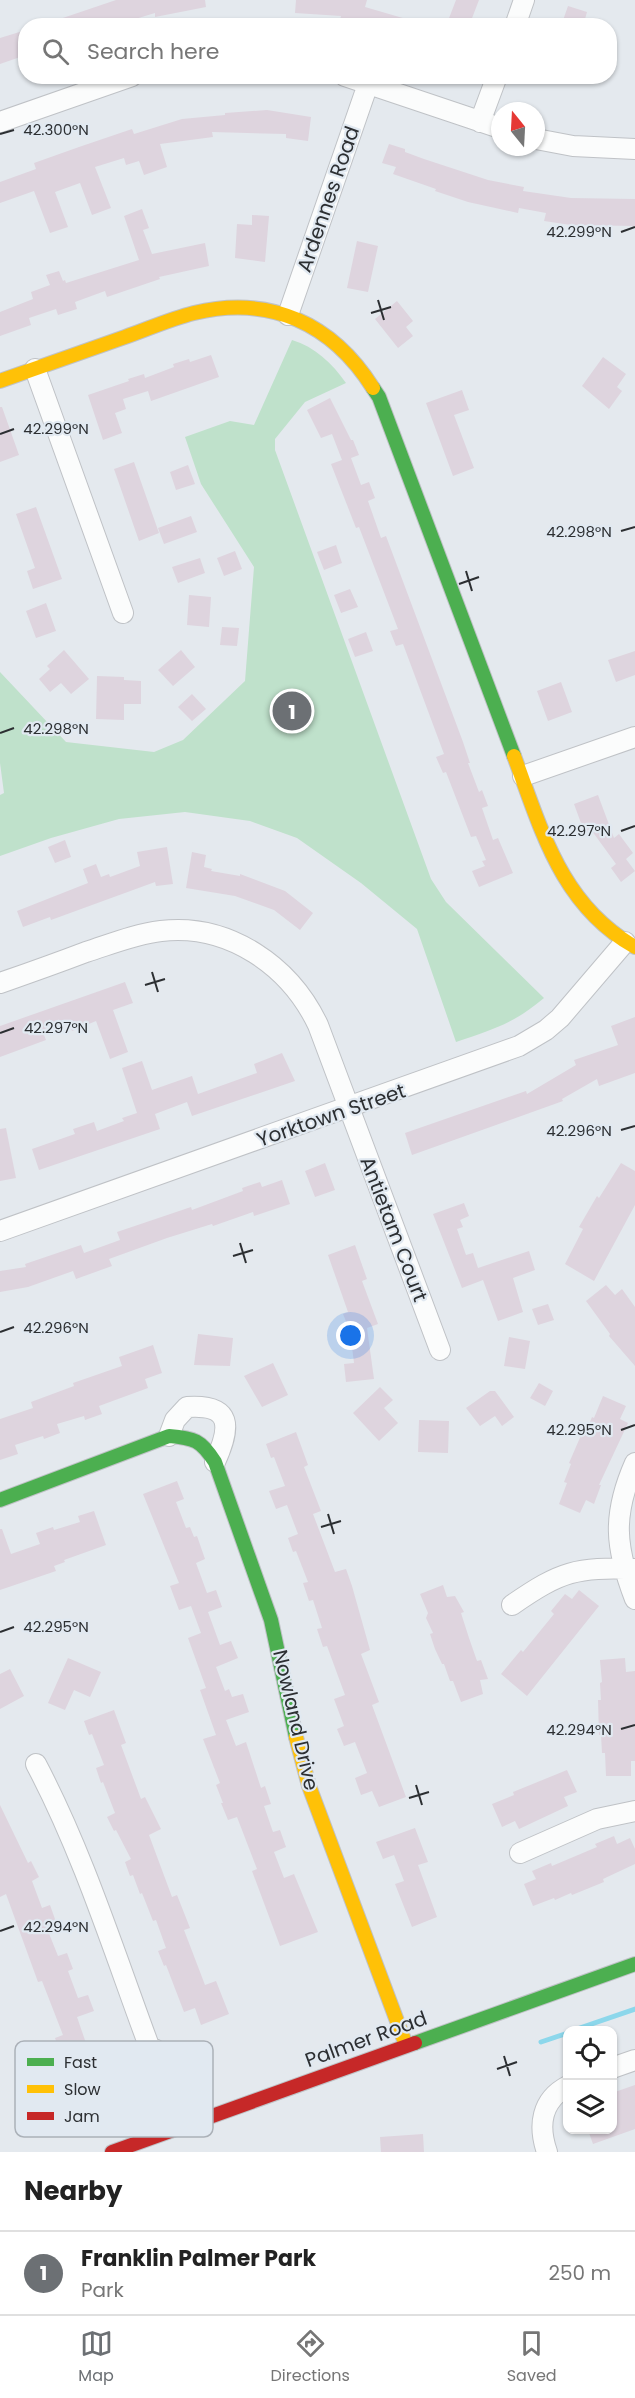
<!DOCTYPE html>
<html lang="en">
<head>
<meta charset="utf-8">
<style>
  body { margin:0; font-family:Poppins,sans-serif; background:#f2f2f2; color:#222 }
  .controls { position:absolute; right:18px; bottom:18px; display:grid; overflow:hidden; border-radius:12px; box-shadow:0 2px 4px #0004 }
  .controls button { width:54px; height:54px; display:grid; place-items:center; padding:0; border:0; border-bottom:2px solid #e0e0e0; background:#fff; color:#222; font:30px sans-serif }
  .compass { position:absolute; left:491px; top:102px; width:54px; height:54px; border-radius:50%; background:#fff; box-shadow:0 2px 4px #0004; rotate:342deg }
  .you { position:absolute; left:351px; top:1336px; width:21px; height:21px; margin:-15px; border:4px solid #fff; border-radius:50%; background:#1a73e8; box-shadow:0 0 0 9px #1a73e833 }
  .badge { display:grid; place-items:center; width:39px; height:39px; border-radius:50%; background:#6c7074; color:#fff; font-size:20px; font-weight:700 }
  .pin { position:absolute; translate:-50% -50%; border:3px solid #fff; box-shadow:0 2px 6px #0006 }
  .list { margin:0; padding:0; list-style:none }
  h2 { display:flex; justify-content:space-between; align-items:center; height:78px; margin:0; padding:0 24px; font-size:26px }
  h2 small { font-size:20px; font-weight:400; color:#767676 }
  .list li { display:grid; grid-template-columns:39px 1fr auto; gap:18px; align-items:center; box-sizing:border-box; height:84px; padding:0 24px; border-top:2px solid #e0e0e0 }
  .list b { display:block; font-size:22px; white-space:nowrap }
  .list p { margin:0; font-size:20px; white-space:nowrap; color:#767676 }
  .list em { font-size:20px; font-style:normal; color:#767676 }
  .icon { flex:none; width:33px; height:33px; fill:none; stroke:currentColor; stroke-width:2; stroke-linecap:round; stroke-linejoin:round }
  .map { position:relative; flex:none; width:635px; height:2152px; overflow:hidden }
  .search { position:absolute; background:#fff; box-shadow:0 2px 4px #0004; left:18px; right:18px; top:18px; height:66px; display:flex; align-items:center; gap:15px; box-sizing:border-box; padding:0 21px; border-radius:24px; color:#767676; font-size:22px }
  .sheet { height:162px; background:#fff }
  nav { display:flex; justify-content:space-around; align-items:center; box-sizing:border-box; height:84px; border-top:2px solid #e0e0e0; background:#fff; font-size:16px; color:#767676 }
  nav a { display:grid; justify-items:center; gap:3px }
  nav .on { color:#6c7074 }
  .map>svg:first-child { display:block }
  .green { fill:#bfe1cb }
  .lines { fill:none; stroke-linecap:round; stroke-linejoin:round }
  .stream { stroke:#8cd7eb; stroke-width:5 }
  .building { fill:#ded4de }
  .street-casing { stroke:#bfc2c6; stroke-width:22 }
  .fast-casing { stroke:#bfc2c6; stroke-width:16 }
  .slow-casing { stroke:#bfc2c6; stroke-width:16 }
  .jam-casing { stroke:#bfc2c6; stroke-width:16 }
  .street { stroke:#fbfcfc; stroke-width:20 }
  .fast { stroke:#4caf50; stroke-width:14 }
  .slow { stroke:#ffc107; stroke-width:14 }
  .jam { stroke:#c62828; stroke-width:14 }
  .ticks { fill:none; stroke:#2c2f32; stroke-width:2 }
  .labels { text-anchor:middle; stroke-width:4.5; stroke-linejoin:round; paint-order:stroke }
  .street-label { font-size:20px; fill:#2c2f32; stroke:#e1e9f1 }
  .key { fill:#e1e9f1; stroke:#abb1b8; stroke-width:1.5 }
  .key-label { font-size:16px; fill:#2c2f32 }
  .ticks-label { font-size:15px; text-anchor:middle; fill:#2c2f32; stroke:#e1e9f1; stroke-width:4.5; stroke-linejoin:round; paint-order:stroke }
</style>
</head>
<body>
<div class="map">
<svg width="635" height="2152" viewBox="0 0 635 2152">
  <rect width="100%" height="100%" fill="#e4e9ee"/>
  <path class="green" d="M292 340C315 347 332 363 346 383L305 402 275 439V450L431 879 446 902 544 998C513 1024 494 1029 456 1042L417 929 361 883 297 838 250 821 185 812 119 819 51 838 0 856V795L4 793 0 763V672L66 742 154 752 183 740 245 681 254 567 201 484 185 437 230 421 254 425Z"/>
  <g class="lines">
    <path class="stream" d="M574 2030 635 2009
      M541 2042 568 2033"/>
  </g>
  <path class="building" d="M116 0H205L206 7 155 17V13L112 26H49L48 23Z
    M296 0H367L365 7 413 21 412 26H360L340 20 341 16 295 13Z
    M456 0H479L469 26H446Z
    M568 6 587 12 583 26H561Z
    M26 30V55L0 64V38Z
    M267 110 311 117 308 141 286 138V134L212 132 213 137 160 144 167 167 144 175 139 161 126 165 124 158 95 167 111 208 92 215 80 183 55 192 68 227 50 233 34 191 0 203V182L36 169 34 163 79 147 132 129 134 134 182 119 225 115V113Z
    M389 144 405 149V152L424 159 488 180 524 187 523 191 571 198 635 199V226L571 225 544 221 546 213 519 208 518 213 468 202 435 191 436 189 393 174 396 167 382 163Z
    M142 209 149 228 143 230 152 254 205 243 209 266 159 277 160 279 107 297 105 291 75 302 77 309 58 315 56 309 29 318 31 325 0 336V312L33 299 31 292 50 285 46 275 59 271 63 281 65 280 66 283 139 260 124 216Z
    M252 215 269 216 265 262 235 258 237 224 252 225Z
    M357 241 378 246 368 292 347 288Z
    M397 301 413 321 406 327 413 336 398 348 375 319Z
    M211 355 219 377 151 401 148 391 123 399 126 409 115 413 122 433 103 440 88 395 129 381 128 379 144 374 145 378 174 367 173 364 189 359 190 362Z
    M603 357 626 374 617 387 622 391 609 409 582 386Z
    M462 390 469 410 454 415 474 468 453 476 426 403Z
    M330 398 351 440H353L359 455 351 458 361 485 369 482 375 498 368 501 381 538 386 536 463 742 470 763H468L479 792 482 790 488 806 482 808 493 840 498 838 513 873 479 887 472 871 485 866 482 861 486 860 476 836 471 837 446 772 443 773 436 757 444 754 403 644 396 646 390 631 398 629 359 527 356 528 331 464 342 460 332 434 321 438 307 410Z
    M0 407H2L19 455 0 462Z
    M134 462 159 533 139 541 114 469Z
    M188 465 195 484 176 490 170 472Z
    M36 507 62 579 33 589 27 571 35 568 16 514Z
    M191 516 197 532 164 544 158 528Z
    M336 545 342 563 324 570 317 552Z
    M235 551 242 569 224 576 217 558Z
    M200 558 205 573 178 583 172 567Z
    M350 589 358 607 341 613 334 595Z
    M189 595 211 597 209 627 187 625Z
    M46 603 56 631 36 638 26 611Z
    M222 627 239 628 237 646 220 645Z
    M366 632 373 651 355 657 348 639Z
    M64 650 89 679 71 694 61 683 50 692 39 679 50 669 47 666Z
    M181 650 195 667 173 686 158 670Z
    M635 651V675L616 682 608 660Z
    M97 676 124 677V680L141 681V704H124V720L96 719Z
    M561 682 572 712 548 721 537 691Z
    M192 694 206 709 192 721 178 707Z
    M598 795 614 838 619 834 633 853 626 859 635 871 621 882 611 868 616 864 592 831 585 834 574 804Z
    M65 840 71 857 55 863 48 847Z
    M167 847 173 884 156 886 155 882 51 920 50 917 23 927 17 911 88 883 83 869 96 864 101 877 109 874 110 877 140 866 137 852Z
    M192 852 206 855 204 867 212 869 211 871 240 876V874L285 891 313 913 300 930 274 910 235 896 186 888Z
    M125 982 133 1003 113 1010 128 1052 110 1059 96 1021 72 1031 68 1021 42 1030 46 1040 0 1057V1026Z
    M635 1017V1073L599 1086 597 1079 562 1099 563 1101 412 1155 405 1133 526 1091 527 1094 576 1065 574 1060 618 1045 611 1026Z
    M282 1053 295 1081 192 1116 187 1102 155 1114 160 1129 39 1170 32 1149 75 1134 73 1129 94 1122 97 1131 124 1121 122 1118 137 1113 122 1068 142 1061 152 1090 192 1076 198 1094 257 1073 254 1064Z
    M6 1128 16 1178 0 1181V1129Z
    M325 1163 335 1190 315 1197 305 1171Z
    M621 1163 635 1171V1205L594 1281 565 1264 583 1229 579 1227 597 1196 599 1198Z
    M282 1180 290 1204 254 1216 253 1212 213 1226 212 1224 167 1238 109 1259 112 1266 76 1279 73 1271 28 1287 0 1292V1271L26 1267 25 1264 81 1245 84 1253 120 1240 117 1232 191 1207 192 1210 243 1191 242 1188 260 1182 262 1187Z
    M464 1203 469 1216 460 1220 463 1227 457 1229 466 1255 473 1253 478 1268 529 1251 535 1270 513 1278 523 1312 498 1321 483 1280 462 1288 433 1214Z
    M355 1245 367 1279 362 1281 378 1324 367 1328 374 1379 346 1382 344 1364 354 1363 350 1331 343 1314 348 1312 328 1255Z
    M606 1285 615 1295 622 1289 635 1307V1366L609 1336 610 1334 586 1301Z
    M548 1304 554 1320 538 1325 532 1309Z
    M198 1334 233 1338 230 1366 194 1365Z
    M509 1337 530 1341 525 1369 504 1366Z
    M153 1345 162 1373 145 1379 148 1388 99 1406 102 1414 85 1420 84 1416 57 1424 60 1433 44 1439 43 1436 15 1445 18 1454 0 1460V1419L33 1408 31 1402 74 1386 73 1383 122 1366 119 1357Z
    M273 1363 288 1395 262 1407 244 1376Z
    M539 1383 553 1391 545 1406 530 1398Z
    M380 1387 393 1400 384 1408 398 1423 379 1441 353 1413Z
    M490 1391H495L514 1417 502 1426 495 1416 480 1426 466 1408Z
    M603 1396 626 1406 620 1419 628 1423 599 1485H601L594 1504 586 1500 580 1513 559 1504 567 1483 564 1482 571 1464 569 1463 582 1433 585 1434 592 1417 594 1418Z
    M419 1420 449 1421 448 1453 418 1452Z
    M296 1432 308 1465 304 1467 321 1511 313 1514 335 1572 346 1569 352 1586 370 1650 361 1654 379 1702 372 1705 406 1797 379 1807 372 1791 361 1795 355 1778 367 1773 355 1742 344 1746 337 1729 344 1726 334 1699 345 1695 327 1646 323 1647 317 1629 322 1628 313 1600 309 1601 303 1583 308 1582 296 1551 293 1552 288 1538 298 1534 287 1505 276 1509 269 1491 285 1486 274 1457 271 1458 266 1444Z
    M177 1481 184 1499 176 1502 186 1528 190 1527 194 1537 197 1536 205 1559 196 1563 207 1593 216 1590 222 1607 208 1612 220 1645 231 1641 238 1658 216 1667 225 1691 229 1689 232 1697 243 1694 249 1712 226 1720 236 1746 246 1742 261 1788 265 1786 271 1804 264 1806 273 1832 280 1830 286 1847 274 1852 284 1878 294 1874 318 1932 280 1946 252 1871 257 1869 237 1817 228 1820 221 1803H223L216 1785 220 1783 203 1739 216 1735 200 1690 206 1688 188 1638 201 1633 191 1606 179 1610 170 1586 179 1583 143 1494Z
    M94 1511 106 1545 64 1560 65 1562 54 1566 56 1571 0 1590V1529H2L11 1554 40 1544 36 1533 53 1527 54 1530 80 1522 78 1516Z
    M443 1585 447 1597 455 1596 464 1612 461 1613 469 1638 477 1661 481 1660 488 1679 480 1680 483 1694 461 1702 453 1681H450L444 1664H442L435 1649 430 1634 433 1633 426 1618 428 1613 420 1594Z
    M579 1590 599 1606 527 1696 501 1674 521 1650 523 1652 554 1614 551 1611 565 1594 572 1599Z
    M68 1658 101 1672 90 1697 74 1690 65 1710 48 1703Z
    M625 1658 626 1672 635 1671V1761H631V1776H606L605 1753H602L601 1735H599L598 1700H601L600 1683 602 1682 600 1660Z
    M10 1669 24 1696 0 1709V1674Z
    M114 1710 126 1743 121 1745 141 1799 145 1797 161 1829 149 1835 172 1897 177 1895 190 1928 184 1930 205 1985 216 1981 229 2014 201 2025 195 2008 184 2012 166 1965 164 1966 158 1951 166 1948 156 1920 153 1921 142 1893 140 1894 133 1875 130 1876 125 1862 131 1859 116 1830 114 1831 107 1817 115 1813 103 1782 101 1783 96 1768 104 1765 92 1734 89 1735 84 1721Z
    M567 1770 577 1792 564 1797 568 1806 519 1829 515 1821 502 1827 492 1804 514 1795 513 1792Z
    M0 1805 28 1863 31 1861 39 1877 32 1881 42 1908 50 1905 56 1922 46 1926 58 1956 67 1953 73 1969 68 1971 78 1998 88 1995 94 2011 77 2017 87 2046 96 2042 103 2058 67 2071 55 2038 63 2035 42 1981 38 1982 6 1894 0 1897Z
    M415 1828 428 1862 418 1865 437 1917 412 1927 395 1884 404 1881 394 1855 383 1859 376 1842Z
    M614 1836 617 1844 630 1838 635 1849V1864L603 1879 604 1882 572 1895 571 1893 555 1900 554 1898 533 1906 524 1884 536 1879 532 1871 551 1863 552 1866 597 1847 595 1844Z
    M635 2085V2129L593 2144 588 2130H612V2093Z
    M423 2134 424 2152H381L380 2137Z"/>
  <g class="lines">
    <defs>
      <path id="street" d="M515 26 524 0
        M345 76 500 128
        M0 122 132 76
        M480 122 497 76
        M536 139 573 146 635 149
        M288 315 368 84
        M35 369 123 613
        M523 776 635 737
        M0 983C29 973 57 963 86 952 111 944 135 934 161 931 229 923 290 966 318 1025L440 1350
        M0 1231 519 1046 546 1030 560 1018 625 942
        M169 1436 175 1420 187 1407C233 1404 231 1427 215 1462
        M635 1463C612 1515 615 1547 635 1599
        M512 1605C561 1571 576 1567 635 1569
        M36 1764C83 1853 114 1952 149 2046
        M520 1853 597 1819 635 1811
        M149 2046 161 2053 174 2081 170 2107 153 2088 143 2059Z
        M612 2068 635 2060
        M547 2152C538 2126 541 2100 568 2086"/>
      <path id="fast" d="M373 388 379 397 514 756
        M0 1500 169 1436C194 1438 201 1440 215 1462L271 1620 296 1737
        M415 2043 635 1964"/>
      <path id="slow" d="M0 381C42 366 83 352 125 337 148 329 170 319 194 313 270 295 332 323 373 388
        M514 756C542 831 561 905 635 947
        M296 1737 309 1786 406 2045"/>
      <path id="jam" d="M112 2152 415 2043"/>
    </defs>
    <use href="#street" class="street-casing"/>
    <use href="#fast" class="fast-casing"/>
    <use href="#slow" class="slow-casing"/>
    <use href="#jam" class="jam-casing"/>
    <use href="#street" class="street"/>
    <use href="#fast" class="fast"/>
    <use href="#slow" class="slow"/>
    <use href="#jam" class="jam"/>
  </g>
  <path class="ticks" d="M0 134 14 130M621 232 635 227M378 300 384 320M371 313 391 307M0 434 14 429M621 531 635 527M466 571 472 591M459 584 479 577M0 733 14 728M621 831 635 826M152 972 158 992M145 985 165 979M0 1033 14 1028M621 1130 635 1126M240 1243 246 1263M233 1256 253 1250M0 1332 14 1327M621 1430 635 1425M328 1514 334 1534M321 1527 341 1521M0 1632 14 1627M621 1729 635 1725M416 1785 422 1805M409 1798 429 1792M0 1931 14 1926M504 2056 510 2076M497 2069 517 2062"/>
  <g class="labels">
    <g class="street-label">
      <text transform="translate(328 199) rotate(-71)" y="7">Ardennes Road</text>
      <text transform="translate(331 1115) rotate(-19)" y="7">Yorktown Street</text>
      <text transform="translate(394 1229) rotate(69)" y="7">Antietam Court</text>
      <text transform="translate(296 1720) rotate(77)" y="7">Nowland Drive</text>
      <text transform="translate(366 2039) rotate(-20)" y="7">Palmer Road</text>
    </g>
  </g>
  <rect x="15" y="2041" width="198" height="96" rx="9" class="key"/>
  <rect x="27" y="2058" width="27" height="8" fill="#4caf50"/>
  <rect x="27" y="2085" width="27" height="8" fill="#ffc107"/>
  <rect x="27" y="2112" width="27" height="8" fill="#c62828"/>
  <g class="key-label">
    <text x="64" y="2068">Fast</text>
    <text x="64" y="2095">Slow</text>
    <text x="64" y="2122">Jam</text>
  </g>
  <g class="ticks-label">
    <text x="56" y="135">42.300°N</text>
    <text x="579" y="237">42.299°N</text>
    <text x="56" y="434">42.299°N</text>
    <text x="579" y="537">42.298°N</text>
    <text x="56" y="734">42.298°N</text>
    <text x="579" y="836">42.297°N</text>
    <text x="56" y="1033">42.297°N</text>
    <text x="579" y="1136">42.296°N</text>
    <text x="56" y="1333">42.296°N</text>
    <text x="579" y="1435">42.295°N</text>
    <text x="56" y="1632">42.295°N</text>
    <text x="579" y="1735">42.294°N</text>
    <text x="56" y="1932">42.294°N</text>
  </g>
</svg>
<div class="controls">
<button><svg class="icon" aria-label="locate" viewBox="0 0 24 24"><circle cx="12" cy="12" r="6"/><path d="M12 2v4M12 18v4M2 12h4M18 12h4"/></svg></button>
<button><svg class="icon" aria-label="layers" viewBox="0 0 24 24"><path d="M12 4l9 5-9 5-9-5zM3 14l9 5 9-5"/></svg></button>
</div>
<svg class="compass" viewBox="-18 -18 36 36"><path d="M0-13l5 13h-10z" fill="#e53935"/><path d="M0 13l5-13h-10z" fill="#767676"/></svg>
<div class="you"></div>
<div class="pin badge" style="left:292px;top:711px">1</div>
<div class="search"><svg class="icon" aria-label="search" viewBox="0 0 24 24"><circle cx="10" cy="10" r="6"/><path d="M15 15l6 6"/></svg>Search here</div>
</div>
<section class="sheet">
<h2>Nearby<small></small></h2>
<ul class="list">
<li><span class="badge">1</span><div><b>Franklin Palmer Park</b><p>Park</p></div><em>250 m</em></li>
</ul>
</section>
<nav>
<a class="on"><svg class="icon" aria-label="map" viewBox="0 0 24 24"><path d="M3 6l6-2 6 2 6-2v14l-6 2-6-2-6 2zM9 4v14M15 6v14"/></svg>Map</a>
<a><svg class="icon" aria-label="directions" viewBox="0 0 24 24"><path d="M12 3l9 9-9 9-9-9zM9 14v-3h6M13 9l2 2-2 2"/></svg>Directions</a>
<a><svg class="icon" aria-label="saved" viewBox="0 0 24 24"><path d="M7 4h10v16l-5-4-5 4z"/></svg>Saved</a>
</nav>
</body>
</html>
